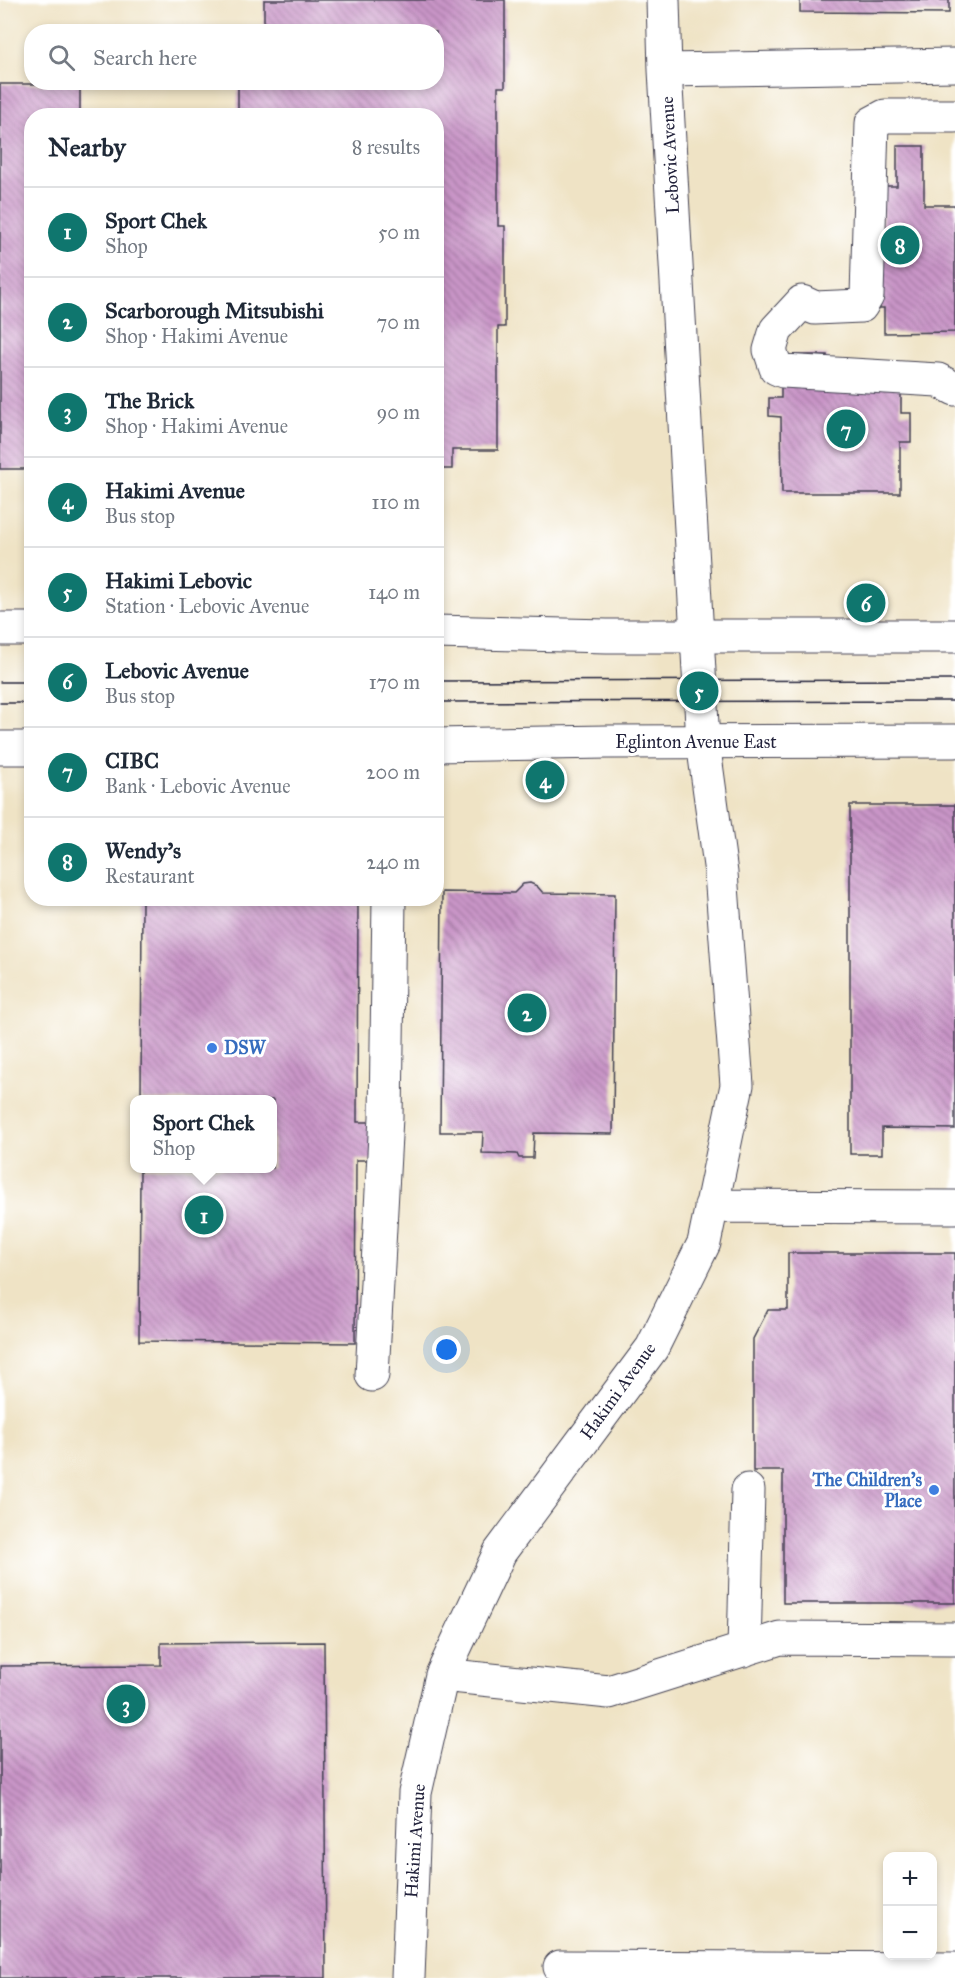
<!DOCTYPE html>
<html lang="en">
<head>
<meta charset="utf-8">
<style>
  body { margin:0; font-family:"IM FELL Great Primer",serif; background:#f2f2f3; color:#1f2937 }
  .controls { position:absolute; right:18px; bottom:18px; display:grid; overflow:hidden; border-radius:12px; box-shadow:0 3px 9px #0003 }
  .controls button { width:54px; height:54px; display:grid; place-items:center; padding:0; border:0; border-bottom:2px solid #e0e1e3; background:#fff; color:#1f2937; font:30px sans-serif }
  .you { position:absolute; left:447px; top:1350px; width:21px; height:21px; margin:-15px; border:4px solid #fff; border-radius:50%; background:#1a73e8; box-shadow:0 0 0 9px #1a73e833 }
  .badge { display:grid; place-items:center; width:39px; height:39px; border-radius:50%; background:#0f766e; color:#fff; font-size:20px; font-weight:700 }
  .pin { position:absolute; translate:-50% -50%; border:3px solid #fff; box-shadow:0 2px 6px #0006 }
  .popup { position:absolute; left:130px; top:1095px; width:147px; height:78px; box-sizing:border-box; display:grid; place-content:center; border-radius:12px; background:#fff; filter:drop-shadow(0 2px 4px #0005); font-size:20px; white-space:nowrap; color:#747a83 }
  .popup b { font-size:22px; color:#1f2937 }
  .popup::after { content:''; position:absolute; left:50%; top:100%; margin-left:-12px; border:12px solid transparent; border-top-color:#fff }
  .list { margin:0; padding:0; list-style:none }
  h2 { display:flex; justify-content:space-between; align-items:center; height:78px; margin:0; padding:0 24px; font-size:26px }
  h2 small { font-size:20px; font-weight:400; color:#747a83 }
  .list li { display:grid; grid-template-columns:39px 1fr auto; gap:18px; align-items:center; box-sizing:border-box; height:90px; padding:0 24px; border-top:2px solid #e0e1e3 }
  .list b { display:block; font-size:22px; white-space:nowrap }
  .list p { margin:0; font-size:20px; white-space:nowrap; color:#747a83 }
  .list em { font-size:20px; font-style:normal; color:#747a83 }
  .icon { flex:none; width:33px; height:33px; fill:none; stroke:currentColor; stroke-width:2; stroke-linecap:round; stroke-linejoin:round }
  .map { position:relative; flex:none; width:955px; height:1978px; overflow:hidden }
  .search { position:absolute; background:#fff; box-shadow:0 3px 9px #0003; left:24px; top:24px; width:420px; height:66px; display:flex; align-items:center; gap:15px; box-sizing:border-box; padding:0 21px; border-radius:24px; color:#747a83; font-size:22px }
  .panel { position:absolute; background:#fff; box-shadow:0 3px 9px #0003; left:24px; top:108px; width:420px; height:798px; border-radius:24px }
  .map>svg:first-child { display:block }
  .building { fill:url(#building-back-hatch) }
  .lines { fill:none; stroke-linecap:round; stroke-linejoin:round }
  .minor-casing { stroke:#413f50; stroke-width:35 }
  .major-casing { stroke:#413f50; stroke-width:35 }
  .minor { stroke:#fff; stroke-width:33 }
  .major { stroke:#fff; stroke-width:33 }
  .tram { stroke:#22223b; stroke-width:1.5 }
  .shop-dot { fill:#3f7fe0; stroke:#fff; stroke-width:2 }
  .labels { text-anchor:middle; stroke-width:6; stroke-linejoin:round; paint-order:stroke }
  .street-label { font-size:18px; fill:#22223b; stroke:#fff }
  .shop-label { font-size:18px; font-weight:bold; fill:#366cbe; stroke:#fff; text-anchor:start }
</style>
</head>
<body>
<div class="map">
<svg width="955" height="1978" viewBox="0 0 955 1978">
  <defs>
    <pattern id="building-back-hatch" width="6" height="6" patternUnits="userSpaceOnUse" patternTransform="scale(1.5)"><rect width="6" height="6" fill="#c995c7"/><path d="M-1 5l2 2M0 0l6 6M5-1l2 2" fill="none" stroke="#a379a3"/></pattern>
  </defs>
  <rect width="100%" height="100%" fill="#fff"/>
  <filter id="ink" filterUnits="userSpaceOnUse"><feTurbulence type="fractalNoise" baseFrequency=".0167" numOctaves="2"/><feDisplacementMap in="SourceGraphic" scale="12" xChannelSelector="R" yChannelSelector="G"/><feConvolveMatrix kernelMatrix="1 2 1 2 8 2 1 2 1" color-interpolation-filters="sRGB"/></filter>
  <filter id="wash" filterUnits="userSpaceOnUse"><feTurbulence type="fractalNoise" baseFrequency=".008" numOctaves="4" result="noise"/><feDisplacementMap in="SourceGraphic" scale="24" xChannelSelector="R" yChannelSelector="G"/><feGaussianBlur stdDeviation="1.35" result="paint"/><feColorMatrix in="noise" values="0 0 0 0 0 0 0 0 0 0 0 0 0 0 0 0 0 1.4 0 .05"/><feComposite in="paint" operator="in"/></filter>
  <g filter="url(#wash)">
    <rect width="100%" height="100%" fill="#efe3c5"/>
    <g id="blocks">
      <path class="building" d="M264 0H505V87H498V226H505V327H498V450H452V469H436V116H238V82H436V32H264Z
        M800 0H949V13L800 12Z
        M0 84H80V116H32V469H0Z
        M897 146H924V205H955V332L884 333V308H877L884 186H897Z
        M792 355H827V378H901V413H911V442H900V493H782L781 417 769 416V398H781V378Z
        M850 805H955V1129L882 1128V1154H850Z
        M530 883 537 886 543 893 615 894 613 1134 534 1133 533 1158H519L517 1154 482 1153 483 1132H440L442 892 514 893 523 884Z
        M142 898H358L357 1122H377V1160H356L355 1343 139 1341 140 1168H273V1100H141Z
        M788 1253H955V1603H783V1471H753V1339L768 1310H788Z
        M324 1642 326 1978H0V1666L161 1665V1643Z"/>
    </g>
  </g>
  <g filter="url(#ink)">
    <use href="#blocks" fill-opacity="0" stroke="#413f50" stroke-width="1.5"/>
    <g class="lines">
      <defs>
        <path id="minor" d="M665 70 955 65
          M955 116H885L872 123 867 296 861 306 815 308 802 302 776 330 770 350 776 368 783 371 938 380 955 389
          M711 1206 955 1207
          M372 1375 386 1117 389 898
          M744 1650 748 1490
          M442 1675 609 1692 780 1638 955 1639
          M560 1967 955 1969
          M408 1978 415 1793 442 1675 500 1552 652 1348 704 1243 737 1085 721 873 703 742 665 70 663 0"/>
        <path id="major" d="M0 629H32
          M436 632 607 636H955
          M436 745 607 742 955 741
          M0 748H32"/>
      </defs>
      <use href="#minor" class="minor-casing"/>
      <use href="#major" class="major-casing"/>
      <use href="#minor" class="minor"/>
      <use href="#major" class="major"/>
      <path class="tram" d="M436 681 955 680
        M0 682H32
        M436 702 955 701
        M0 703H32"/>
    </g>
  </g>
  <g class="shop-dot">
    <circle cx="212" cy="1048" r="6"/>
    <circle cx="934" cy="1490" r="6"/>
  </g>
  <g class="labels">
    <g class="street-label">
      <text transform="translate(670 155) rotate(-93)" y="6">Lebovic Avenue</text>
      <text x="696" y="748">Eglinton Avenue East</text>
      <text transform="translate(618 1391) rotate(-54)" y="6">Hakimi Avenue</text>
      <text transform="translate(415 1841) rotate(-86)" y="6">Hakimi Avenue</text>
    </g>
    <g class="shop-label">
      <text x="224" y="1054">DSW</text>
      <text x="922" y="1486" text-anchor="end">The Children's<tspan x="922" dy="21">Place</tspan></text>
    </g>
  </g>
</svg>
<div class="controls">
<button>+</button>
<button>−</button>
</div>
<div class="you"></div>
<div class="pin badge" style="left:204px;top:1215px">1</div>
<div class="popup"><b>Sport Chek</b>Shop</div>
<div class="pin badge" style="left:527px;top:1013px">2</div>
<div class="pin badge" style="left:126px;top:1704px">3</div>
<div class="pin badge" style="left:545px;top:780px">4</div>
<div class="pin badge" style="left:699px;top:691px">5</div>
<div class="pin badge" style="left:866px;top:603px">6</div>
<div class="pin badge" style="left:846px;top:429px">7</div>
<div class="pin badge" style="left:900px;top:245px">8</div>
<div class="search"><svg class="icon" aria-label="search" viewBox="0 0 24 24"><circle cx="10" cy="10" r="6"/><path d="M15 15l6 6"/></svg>Search here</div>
<section class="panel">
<h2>Nearby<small>8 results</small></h2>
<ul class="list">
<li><span class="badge">1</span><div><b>Sport Chek</b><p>Shop</p></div><em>50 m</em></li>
<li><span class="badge">2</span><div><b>Scarborough Mitsubishi</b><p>Shop · Hakimi Avenue</p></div><em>70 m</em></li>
<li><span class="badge">3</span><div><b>The Brick</b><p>Shop · Hakimi Avenue</p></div><em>90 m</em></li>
<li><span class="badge">4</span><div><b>Hakimi Avenue</b><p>Bus stop</p></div><em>110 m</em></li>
<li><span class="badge">5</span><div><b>Hakimi Lebovic</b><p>Station · Lebovic Avenue</p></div><em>140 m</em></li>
<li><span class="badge">6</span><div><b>Lebovic Avenue</b><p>Bus stop</p></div><em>170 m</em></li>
<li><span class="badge">7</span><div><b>CIBC</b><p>Bank · Lebovic Avenue</p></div><em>200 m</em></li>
<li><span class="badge">8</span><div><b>Wendy's</b><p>Restaurant</p></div><em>240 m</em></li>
</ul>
</section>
</div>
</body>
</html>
